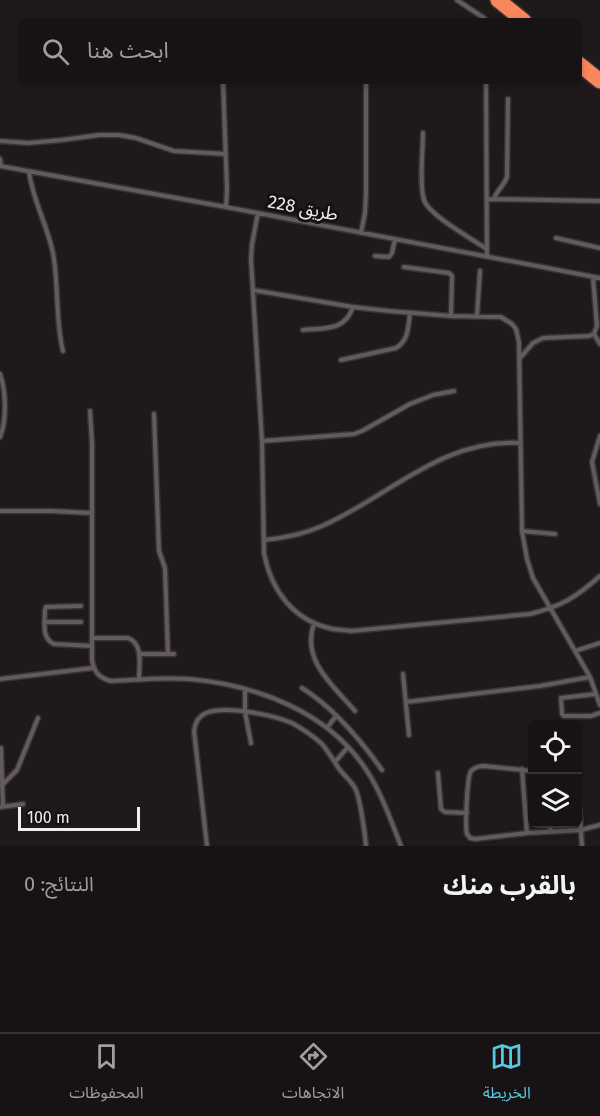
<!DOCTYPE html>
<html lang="ar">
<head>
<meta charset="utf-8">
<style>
  body { margin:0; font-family:"Fira Sans","Noto Sans Arabic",sans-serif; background:#201c1d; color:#f1f3f6; direction:rtl }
  .controls { position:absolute; right:18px; bottom:18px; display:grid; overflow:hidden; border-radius:9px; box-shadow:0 3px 9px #0003 }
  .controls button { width:54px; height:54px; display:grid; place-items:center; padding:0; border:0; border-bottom:2px solid #363234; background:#171314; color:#f1f3f6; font:30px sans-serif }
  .scale { position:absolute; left:18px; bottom:15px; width:122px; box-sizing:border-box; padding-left:6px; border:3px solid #f1eded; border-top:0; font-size:16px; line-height:21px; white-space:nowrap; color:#f1eded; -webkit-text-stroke:4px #161011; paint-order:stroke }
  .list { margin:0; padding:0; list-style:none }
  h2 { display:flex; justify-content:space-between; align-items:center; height:78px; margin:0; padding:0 24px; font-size:26px }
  h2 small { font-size:20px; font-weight:400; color:#9e9ea0 }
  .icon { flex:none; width:33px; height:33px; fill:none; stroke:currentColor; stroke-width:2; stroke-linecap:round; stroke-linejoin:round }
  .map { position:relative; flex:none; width:600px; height:846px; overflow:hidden; direction:ltr }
  .search { position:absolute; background:#171314; box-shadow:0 3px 9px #0003; left:18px; right:18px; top:18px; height:66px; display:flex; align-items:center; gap:15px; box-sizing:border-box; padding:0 21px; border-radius:9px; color:#9e9ea0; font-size:22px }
  .sheet { height:186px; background:#171314 }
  nav { display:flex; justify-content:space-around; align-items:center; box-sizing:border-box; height:84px; border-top:2px solid #363234; background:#171314; font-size:16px; color:#9e9ea0 }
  nav a { display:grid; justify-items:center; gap:3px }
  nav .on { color:#58c9e3 }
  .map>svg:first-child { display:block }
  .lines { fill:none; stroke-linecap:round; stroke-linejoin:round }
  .service-casing { stroke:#373333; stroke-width:7 }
  .motorway-casing { stroke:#373333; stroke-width:18 }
  .service { stroke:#625a5b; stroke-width:4 }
  .motorway { stroke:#fa875c; stroke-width:15 }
  .labels { text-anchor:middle; stroke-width:6; stroke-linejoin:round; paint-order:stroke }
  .street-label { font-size:18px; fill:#f1eded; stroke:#161011 }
</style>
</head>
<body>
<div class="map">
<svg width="600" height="846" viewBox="0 0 600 846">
  <rect width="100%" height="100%" fill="#1f191a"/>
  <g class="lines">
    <defs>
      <path id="service" d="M457 0 484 18 486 21
        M223 81 227 190 226 207
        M486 81 487 256
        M423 133C423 150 419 185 424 200 429 215 472 239 487 249
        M0 141 28 143 62 140 99 135H119L136 138 174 151 226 154
        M0 159 1 166
        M0 166 226 207 600 278
        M29 172C33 201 47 224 53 253 59 285 55 319 63 351
        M487 199 600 201
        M494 199C496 191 504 186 507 177L508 99
        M258 213 252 244 251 259 262 441 264 553C271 590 293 621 333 629 339 630 345 630 351 631L530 614C562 606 575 598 600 576
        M361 233 365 213 366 193V81
        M556 238 600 248
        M375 256 389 257 392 253 395 239
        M404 267 449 273 452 276 451 316
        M253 290 353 307 389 311 451 316 501 317 512 324 516 329 519 342 522 531 527 559 533 578 590 677 600 705
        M477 316 480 271
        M303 330C325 328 345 331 353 307
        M594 334 600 344
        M520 358 533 343 543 338 589 336 594 334 597 326 593 277
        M341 360 396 348C409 340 408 327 410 313
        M0 374C6 390 7 421 0 437
        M90 411 92 443V660C94 672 99 678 111 681 137 680 164 677 189 679 257 685 329 712 367 771 382 794 391 821 401 846
        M154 414 159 551 165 568 168 654
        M600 436 592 462 600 504
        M262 441 354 434 362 431 410 404 433 395 454 391
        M0 511H51L92 513
        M522 531 555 534
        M264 540C284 538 304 534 322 526 390 496 441 439 520 443
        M81 606 46 607 45 609C45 622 41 638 54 644L92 646
        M45 622H81
        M314 623C301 661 333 685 355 711
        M92 638H128C144 644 139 666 139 680
        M575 651 600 643
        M139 654H174
        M403 674 409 735
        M0 679 93 668
        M302 688C334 708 360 739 382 770
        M245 689V712L251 743
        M596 694 561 698 562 714 564 716H591L600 713
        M406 702 540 686 590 677
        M327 728 336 716
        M1 748 3 807
        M335 762 348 747
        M522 769 527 833
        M532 771 484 766C479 766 475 767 471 771 467 777 465 827 467 834 468 835 469 836 470 838L475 839 527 833 581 830 600 825
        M438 773 441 809 445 812 467 813
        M2 785 17 770 38 718
        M578 790 582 846
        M1 807 23 804
        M550 824 551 832
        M207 846 194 731C195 723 199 716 206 713 226 705 273 715 292 723 303 729 313 736 322 744 329 752 334 762 340 770 345 776 351 781 355 788 360 797 365 834 366 846"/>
      <path id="motorway" d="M498 0 524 21
        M579 64 600 81"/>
    </defs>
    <use href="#service" class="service-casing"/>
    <use href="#motorway" class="motorway-casing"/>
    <use href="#service" class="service"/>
    <use href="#motorway" class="motorway"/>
  </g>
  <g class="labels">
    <g class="street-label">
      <text transform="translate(303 208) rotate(11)" y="6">طريق 228</text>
    </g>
  </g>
</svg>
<div class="controls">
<button><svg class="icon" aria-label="locate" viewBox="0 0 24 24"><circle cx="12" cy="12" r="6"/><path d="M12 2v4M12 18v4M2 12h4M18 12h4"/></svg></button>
<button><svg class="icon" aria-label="layers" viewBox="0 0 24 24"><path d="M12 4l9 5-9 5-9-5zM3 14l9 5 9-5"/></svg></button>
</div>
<div class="scale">100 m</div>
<div class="search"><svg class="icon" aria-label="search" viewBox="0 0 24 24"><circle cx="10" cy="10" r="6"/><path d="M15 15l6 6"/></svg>ابحث هنا</div>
</div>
<section class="sheet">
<h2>بالقرب منك<small>النتائج: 0</small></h2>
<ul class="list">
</ul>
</section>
<nav>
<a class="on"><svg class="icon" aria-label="map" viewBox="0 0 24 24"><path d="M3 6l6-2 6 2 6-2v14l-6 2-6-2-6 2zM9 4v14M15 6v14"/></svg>الخريطة</a>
<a><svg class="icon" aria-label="directions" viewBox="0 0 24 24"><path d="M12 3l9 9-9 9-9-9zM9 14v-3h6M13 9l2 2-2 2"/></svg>الاتجاهات</a>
<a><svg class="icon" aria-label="saved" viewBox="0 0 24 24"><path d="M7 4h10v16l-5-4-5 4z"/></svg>المحفوظات</a>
</nav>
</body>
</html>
